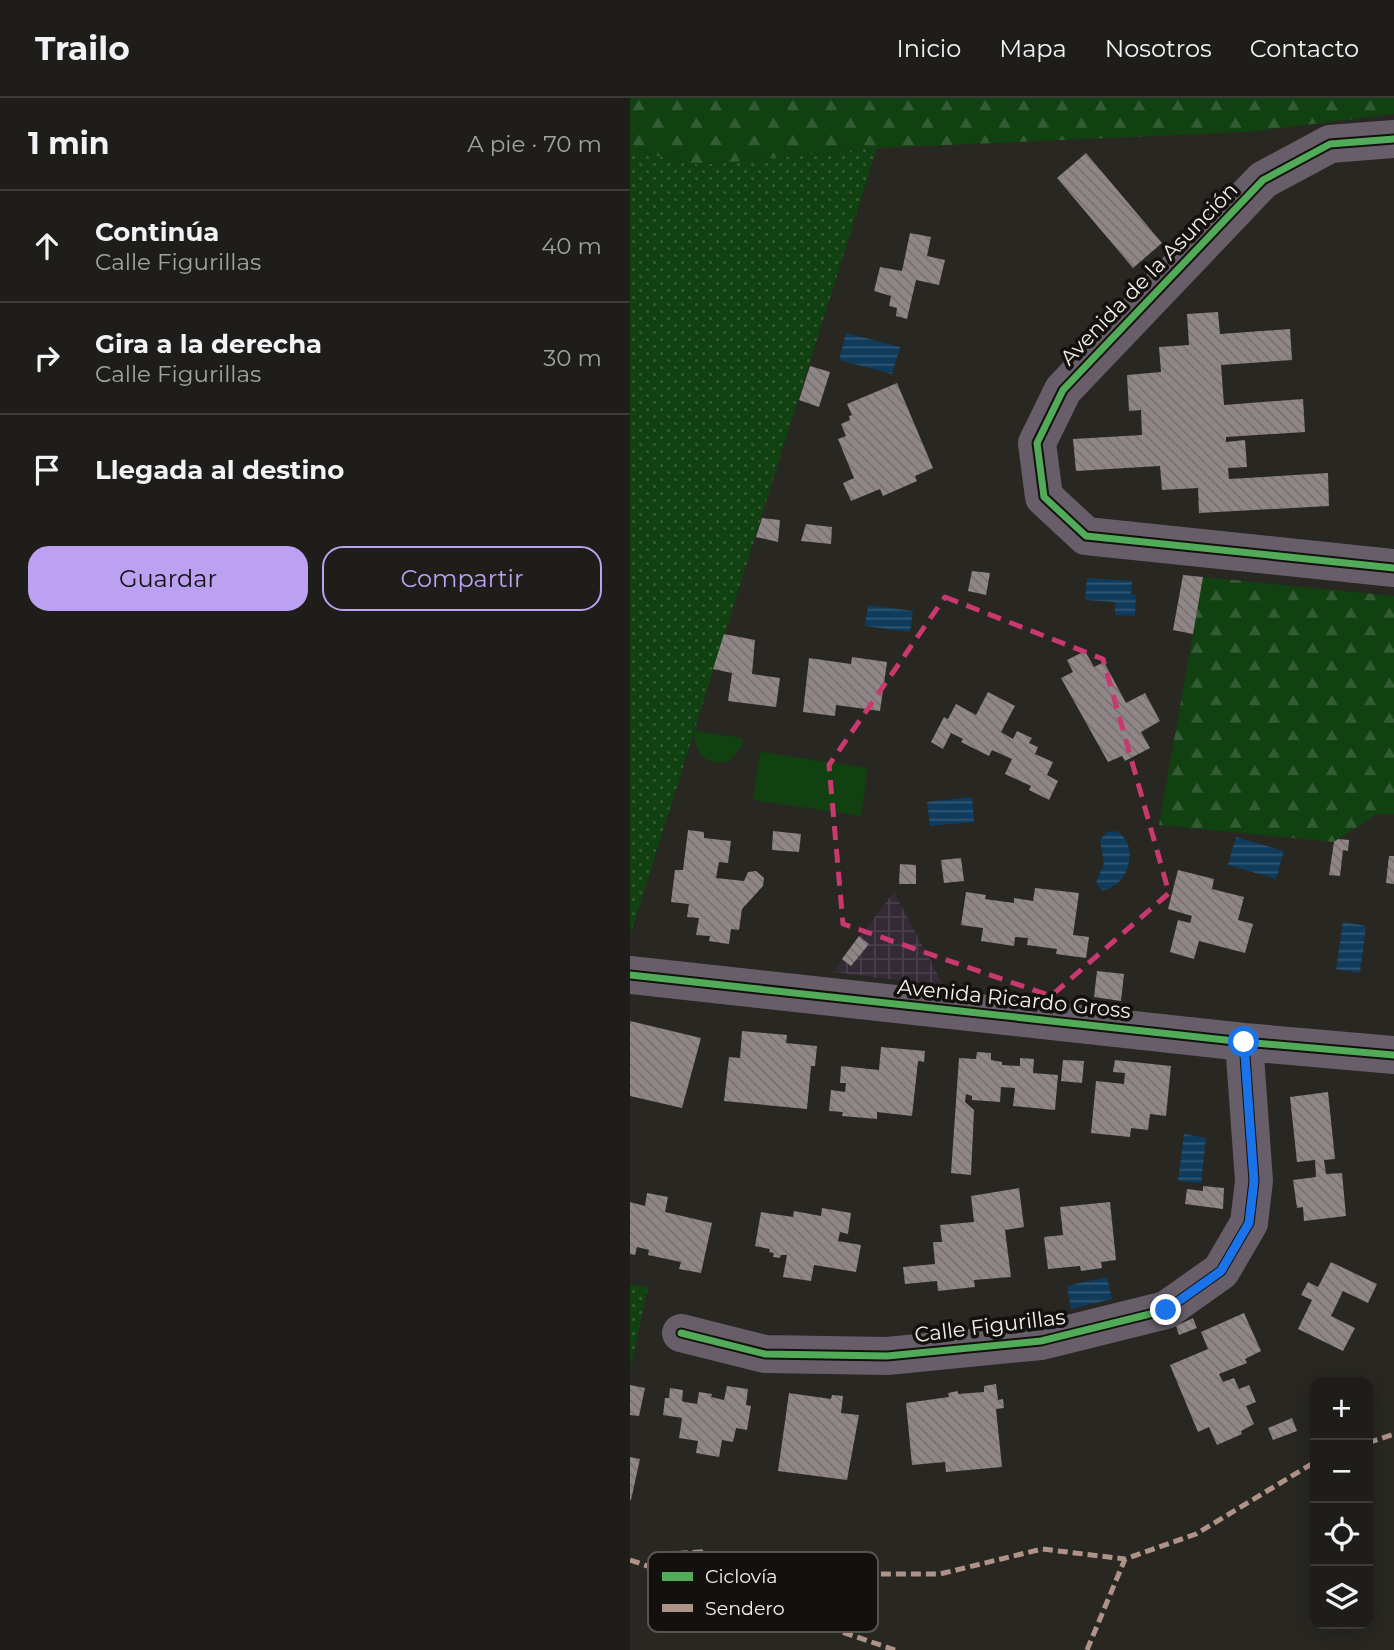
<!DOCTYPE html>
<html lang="es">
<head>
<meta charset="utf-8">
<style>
  body { margin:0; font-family:Montserrat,sans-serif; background:#262623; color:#f1f3f6 }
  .controls { position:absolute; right:21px; bottom:21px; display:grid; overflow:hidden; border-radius:14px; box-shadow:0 4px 18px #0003 }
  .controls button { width:63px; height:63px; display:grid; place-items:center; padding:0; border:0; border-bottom:2px solid #3c3b39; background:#1e1d1a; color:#f1f3f6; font:35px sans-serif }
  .stop { position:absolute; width:21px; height:21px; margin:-16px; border:5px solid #1a73e8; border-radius:50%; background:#fff }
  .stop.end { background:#1a73e8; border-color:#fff; box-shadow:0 2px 7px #0008 }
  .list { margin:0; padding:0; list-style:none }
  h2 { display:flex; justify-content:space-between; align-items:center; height:91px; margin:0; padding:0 28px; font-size:30px }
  h2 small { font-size:23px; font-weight:400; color:#a1a2a2 }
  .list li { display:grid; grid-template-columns:46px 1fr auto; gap:21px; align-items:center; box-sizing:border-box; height:112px; padding:0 28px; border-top:2px solid #3c3b39 }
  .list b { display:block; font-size:26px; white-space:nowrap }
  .list p { margin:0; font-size:23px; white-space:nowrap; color:#a1a2a2 }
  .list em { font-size:23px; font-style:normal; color:#a1a2a2 }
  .actions { display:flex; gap:14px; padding:21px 28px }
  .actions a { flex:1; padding:16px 0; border:2px solid #bca0f2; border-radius:21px; text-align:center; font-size:24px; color:#bca0f2 }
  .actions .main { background:#bca0f2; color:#111 }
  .icon { flex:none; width:38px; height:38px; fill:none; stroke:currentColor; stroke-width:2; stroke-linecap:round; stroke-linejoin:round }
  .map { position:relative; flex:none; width:764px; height:1552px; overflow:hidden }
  header { display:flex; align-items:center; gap:42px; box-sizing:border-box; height:98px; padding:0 35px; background:#1e1d1a; border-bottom:2px solid #3c3b39 }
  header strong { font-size:33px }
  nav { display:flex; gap:38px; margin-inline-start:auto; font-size:24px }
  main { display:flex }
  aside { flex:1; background:#1e1d1a }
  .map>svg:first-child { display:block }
  .industrial { fill:url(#industrial-grid) }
  .grass { fill:url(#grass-dots) }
  .forest { fill:url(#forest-firs) }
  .green { fill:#114011 }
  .water { fill:url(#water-rules) }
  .building { fill:url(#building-back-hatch) }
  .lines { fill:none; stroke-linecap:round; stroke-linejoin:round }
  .minor { stroke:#675e69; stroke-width:38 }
  .quiet { stroke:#af9288; stroke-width:5; stroke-dasharray:10 5; stroke-linecap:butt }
  .cycleway-casing { stroke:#12110d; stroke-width:11 }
  .cycleway { stroke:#51ab58; stroke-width:7 }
  .route { stroke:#1a73e8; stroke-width:9 }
  .marked { fill:none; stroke:#c93970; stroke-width:5; stroke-dasharray:14 9; stroke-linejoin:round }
  .labels { text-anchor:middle; stroke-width:7; stroke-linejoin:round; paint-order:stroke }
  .street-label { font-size:21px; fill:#f3f1ea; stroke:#12110d }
  .key { fill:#12110d; stroke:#56544f; stroke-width:2 }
  .key-label { font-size:19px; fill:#f3f1ea }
</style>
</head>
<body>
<header>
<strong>Trailo</strong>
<nav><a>Inicio</a><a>Mapa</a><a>Nosotros</a><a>Contacto</a></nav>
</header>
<main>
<aside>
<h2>1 min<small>A pie · 70 m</small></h2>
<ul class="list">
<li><svg class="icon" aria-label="ahead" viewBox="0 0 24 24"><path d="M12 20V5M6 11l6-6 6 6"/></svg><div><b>Continúa</b><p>Calle Figurillas</p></div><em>40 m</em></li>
<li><svg class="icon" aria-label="right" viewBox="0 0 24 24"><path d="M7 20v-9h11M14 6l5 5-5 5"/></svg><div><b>Gira a la derecha</b><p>Calle Figurillas</p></div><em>30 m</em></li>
<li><svg class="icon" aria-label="arrive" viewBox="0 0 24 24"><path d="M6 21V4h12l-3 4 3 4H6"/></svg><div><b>Llegada al destino</b></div></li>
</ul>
<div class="actions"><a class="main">Guardar</a><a>Compartir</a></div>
</aside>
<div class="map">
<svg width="764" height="1552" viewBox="0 0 764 1552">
  <defs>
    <pattern id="industrial-grid" width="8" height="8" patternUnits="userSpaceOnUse" patternTransform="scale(1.75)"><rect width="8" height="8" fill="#342a36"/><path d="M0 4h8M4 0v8" fill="none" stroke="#483f4a"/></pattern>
    <pattern id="grass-dots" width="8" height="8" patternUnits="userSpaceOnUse" patternTransform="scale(1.75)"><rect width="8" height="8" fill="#114011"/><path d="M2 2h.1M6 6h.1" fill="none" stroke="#345c34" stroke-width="1.8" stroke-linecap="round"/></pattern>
    <pattern id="forest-firs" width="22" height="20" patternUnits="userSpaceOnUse" patternTransform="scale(1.75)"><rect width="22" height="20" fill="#114011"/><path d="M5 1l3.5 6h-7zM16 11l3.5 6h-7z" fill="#345c34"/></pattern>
    <pattern id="water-rules" width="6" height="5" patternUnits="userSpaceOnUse" patternTransform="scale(1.75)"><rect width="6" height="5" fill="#0f3b5c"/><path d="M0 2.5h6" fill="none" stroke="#325874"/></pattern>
    <pattern id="building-back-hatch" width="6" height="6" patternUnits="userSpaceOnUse" patternTransform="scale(1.75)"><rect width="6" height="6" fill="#908687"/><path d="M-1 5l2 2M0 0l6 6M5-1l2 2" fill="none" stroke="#777070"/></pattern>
  </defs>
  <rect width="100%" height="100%" fill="#282722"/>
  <path class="industrial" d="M264 794 314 888 203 874Z"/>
  <path class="grass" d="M247 50 0 838V52L70 67Z
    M0 1186 18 1189 0 1272Z"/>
  <path class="forest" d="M0 0H764V16L617 34 247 50 70 67 0 52Z
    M573 479 764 498V716H747L704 744 529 727Z"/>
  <path class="green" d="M64 633 113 640 111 649 100 662C77 670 63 655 64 633Z
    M130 654 238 670 231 718 123 702Z"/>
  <path class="water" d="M216 235 270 249 262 276 209 262Z
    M457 480 502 483 501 496 506 497 505 518 485 517V504L455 502Z
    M238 507 283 513 280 534 235 528Z
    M342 699 344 724 300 728 297 704Z
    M486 733C511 746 499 790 472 792L466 785 474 765 470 743 476 734Z
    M606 739 654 753 646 781 598 767Z
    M713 824 736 828 730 875 706 871Z
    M554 1036 576 1040 571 1085 548 1083Z
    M477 1179 482 1201 441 1211 437 1188Z"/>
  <path class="building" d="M456 55 532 145 503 170 427 80Z
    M280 135 301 139 297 158 315 162 309 187 286 182 277 221 266 218 267 210 259 208 261 198 244 193 250 169 272 173Z
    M588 214 590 236 660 231 662 262 591 267 594 307 673 301 675 334 596 339V344L615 342 617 369 598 370 599 381 698 375 699 408 569 415 568 390 532 392 530 368 446 373 443 341 512 337 511 312 499 313 497 277 531 274 529 249 559 247 557 216Z
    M180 268 200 274 189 309 169 302Z
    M267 285 303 370 285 378 287 383 253 398 250 391 221 403 213 385 224 380 208 341 216 338 211 326 220 322 219 318 222 317 217 306Z
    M132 420 150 422 148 444 126 439Z
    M176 426 202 429 201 446 171 443Z
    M342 473 360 475 356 497 338 493Z
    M553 477 573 479 563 536 543 532Z
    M94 536 125 542 122 576 150 580 146 609 98 603 102 575 83 571Z
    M455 553 464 569 474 564 496 605 515 595 530 623 511 634 520 650 495 663 492 658 478 664 431 580 443 574 437 562Z
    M222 559 257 564 250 613 206 607 205 618 173 614 179 560 221 566Z
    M358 594 385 608 371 634 383 641 387 633 402 640 399 645 408 649 405 656 423 664 417 677 428 683 419 702 399 692 401 688 375 676 382 661 362 652 359 658 331 644 333 641 321 635 313 651 301 644 314 619 318 621 326 606 346 617Z
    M58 732 74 734V740L101 743 98 765 89 764 86 780 114 783 118 774 126 773 134 780 133 788 112 811 109 832 101 831 99 846 79 843 80 838 66 837 69 820 57 819 59 806 41 804 45 772H53Z
    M143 733 171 736 169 754 142 752Z
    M708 741 719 742 718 753 713 752 710 778 699 777 704 744Z
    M759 758H764V786L756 785Z
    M331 760 334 783 314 785 311 762Z
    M270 766 286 767V786H269Z
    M548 772 584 781 582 791 614 799 608 822 623 826 615 855 569 843 564 861 540 854 548 822 560 825 562 818 538 811Z
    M405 790 449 795 443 837 459 839 456 860 426 856 427 851 397 847 398 840 385 839 384 848 351 843 353 830 331 827 336 794 356 797 355 801 384 805V800L403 803Z
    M229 838 239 846 221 868 212 861Z
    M467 873 494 876 491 903 464 899Z
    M0 923 71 940 52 1010 0 998Z
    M112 933 157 937 156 945 187 948 185 968H181L177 1011 94 1003 99 959 110 960Z
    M251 949 295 953 294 964 288 963 282 1018 247 1014V1021L212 1018 213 1014 199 1013 201 992 215 994 216 985H210L211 968 249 972Z
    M347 954 361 955V962L372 964V967L390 968V960L404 961 403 975 428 977 425 1012 383 1008 385 990 371 989 370 1004 342 1002V998L336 996 335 1004 344 1012 341 1077 321 1075 329 960 346 961Z
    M433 962 454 963 452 985 431 983Z
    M485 962 541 968 536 1018 520 1016 518 1032 501 1030 500 1039 461 1035 466 983 494 986 495 975 483 974Z
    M698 994 705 1061 694 1062 696 1076 712 1075 716 1118 674 1123 673 1109 667 1110 663 1082 686 1079 685 1062 667 1064 660 999Z
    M573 1088 594 1090 593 1111 555 1106 557 1091 573 1093Z
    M389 1090 394 1129 375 1132 381 1179 344 1182 345 1189 308 1193 307 1183 275 1186 273 1169 305 1166 303 1144H312L310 1127 344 1124 341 1098Z
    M17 1095 38 1099 35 1114 82 1125 71 1175 49 1171 51 1164 18 1157 19 1152 7 1149 5 1157 0 1156V1104L15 1108Z
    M480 1104 486 1162 471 1164 472 1170 451 1173 450 1168 418 1171 414 1139 433 1137 430 1109Z
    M192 1110 221 1115 218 1136 210 1134 208 1143 231 1147 226 1174 184 1167 181 1183 153 1179 157 1157H151L150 1160 143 1159 144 1155 139 1154 140 1151 125 1148 131 1114 163 1119 164 1113 191 1118Z
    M701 1164 747 1186 738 1205 713 1193 701 1218 725 1230 713 1253 668 1231 682 1202 671 1197 678 1184 688 1189Z
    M614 1215 631 1253 615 1261 617 1265 589 1276 593 1284 604 1280 609 1291 619 1287 626 1304 616 1308 624 1326 611 1333 612 1336 587 1347 579 1329 568 1334 540 1267 578 1251 571 1234Z
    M563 1220 567 1230 549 1237 546 1228Z
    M366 1286 368 1302 373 1301 374 1310 366 1311 372 1369 316 1374 315 1364 282 1367 276 1305 319 1299 318 1295 328 1293V1296L354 1294V1288Z
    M0 1287 15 1290 9 1318 0 1317Z
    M97 1288 118 1291 116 1307 121 1308 117 1332 106 1330 103 1344 92 1342 89 1359 66 1355 68 1343 49 1340 52 1320 33 1317 35 1300H39L40 1290 53 1292 52 1303 55 1304 67 1306 69 1294 82 1296 81 1299 94 1302Z
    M159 1295 201 1301 202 1297 213 1298 211 1315 229 1317 217 1382 148 1373Z
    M662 1320 667 1333 643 1342 638 1330Z
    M0 1359 10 1361 1 1402H0Z"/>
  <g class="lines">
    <path class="minor" d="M764 41 700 46 633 82 433 292 407 345 414 399 456 438 764 470
      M0 877 614 944 764 957
      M51 1235 135 1256 257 1258 411 1243 536 1212 591 1173 619 1125 624 1083 614 944"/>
    <path class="quiet" d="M738 1345 764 1336
      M0 1462 265 1552
      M23 1470 39 1456 71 1454 212 1488 237 1476H310L412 1451 495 1461
      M457 1552 495 1461 566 1436 685 1364"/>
    <defs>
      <path id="cycleway" d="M764 41 700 46 633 82 433 292 407 345 414 399 456 438 764 470
        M0 877 614 944 764 957
        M51 1235 135 1256 257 1258 411 1243 536 1212 591 1173 619 1125 624 1083 614 944"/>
    </defs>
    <use href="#cycleway" class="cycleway-casing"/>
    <use href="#cycleway" class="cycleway"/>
  </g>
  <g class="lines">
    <path class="route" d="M536 1212 591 1173 619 1125 624 1083 614 944"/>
  </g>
  <path class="marked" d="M315 499 473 561 539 795 421 898 213 826 199 667Z"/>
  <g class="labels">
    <g class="street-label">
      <text transform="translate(519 176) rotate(-46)" y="7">Avenida de la Asunción</text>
      <text transform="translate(384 901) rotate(6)" y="7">Avenida Ricardo Gross</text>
      <text transform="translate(360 1228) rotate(-7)" y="7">Calle Figurillas</text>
    </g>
  </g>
  <rect x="18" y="1454" width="230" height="80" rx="10" class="key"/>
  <rect x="32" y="1474" width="31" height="9" fill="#51ab58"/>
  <rect x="32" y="1506" width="31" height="8" fill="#af9288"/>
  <g class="key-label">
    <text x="75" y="1485">Ciclovía</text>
    <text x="75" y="1517">Sendero</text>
  </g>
</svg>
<div class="controls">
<button>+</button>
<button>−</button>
<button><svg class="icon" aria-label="locate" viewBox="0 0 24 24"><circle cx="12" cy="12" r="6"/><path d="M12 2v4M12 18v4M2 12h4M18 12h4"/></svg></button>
<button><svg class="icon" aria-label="layers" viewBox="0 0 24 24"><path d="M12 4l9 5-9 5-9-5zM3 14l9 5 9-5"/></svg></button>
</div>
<div class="stop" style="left:614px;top:944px"></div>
<div class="stop end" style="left:536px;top:1212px"></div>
</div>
</main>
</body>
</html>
